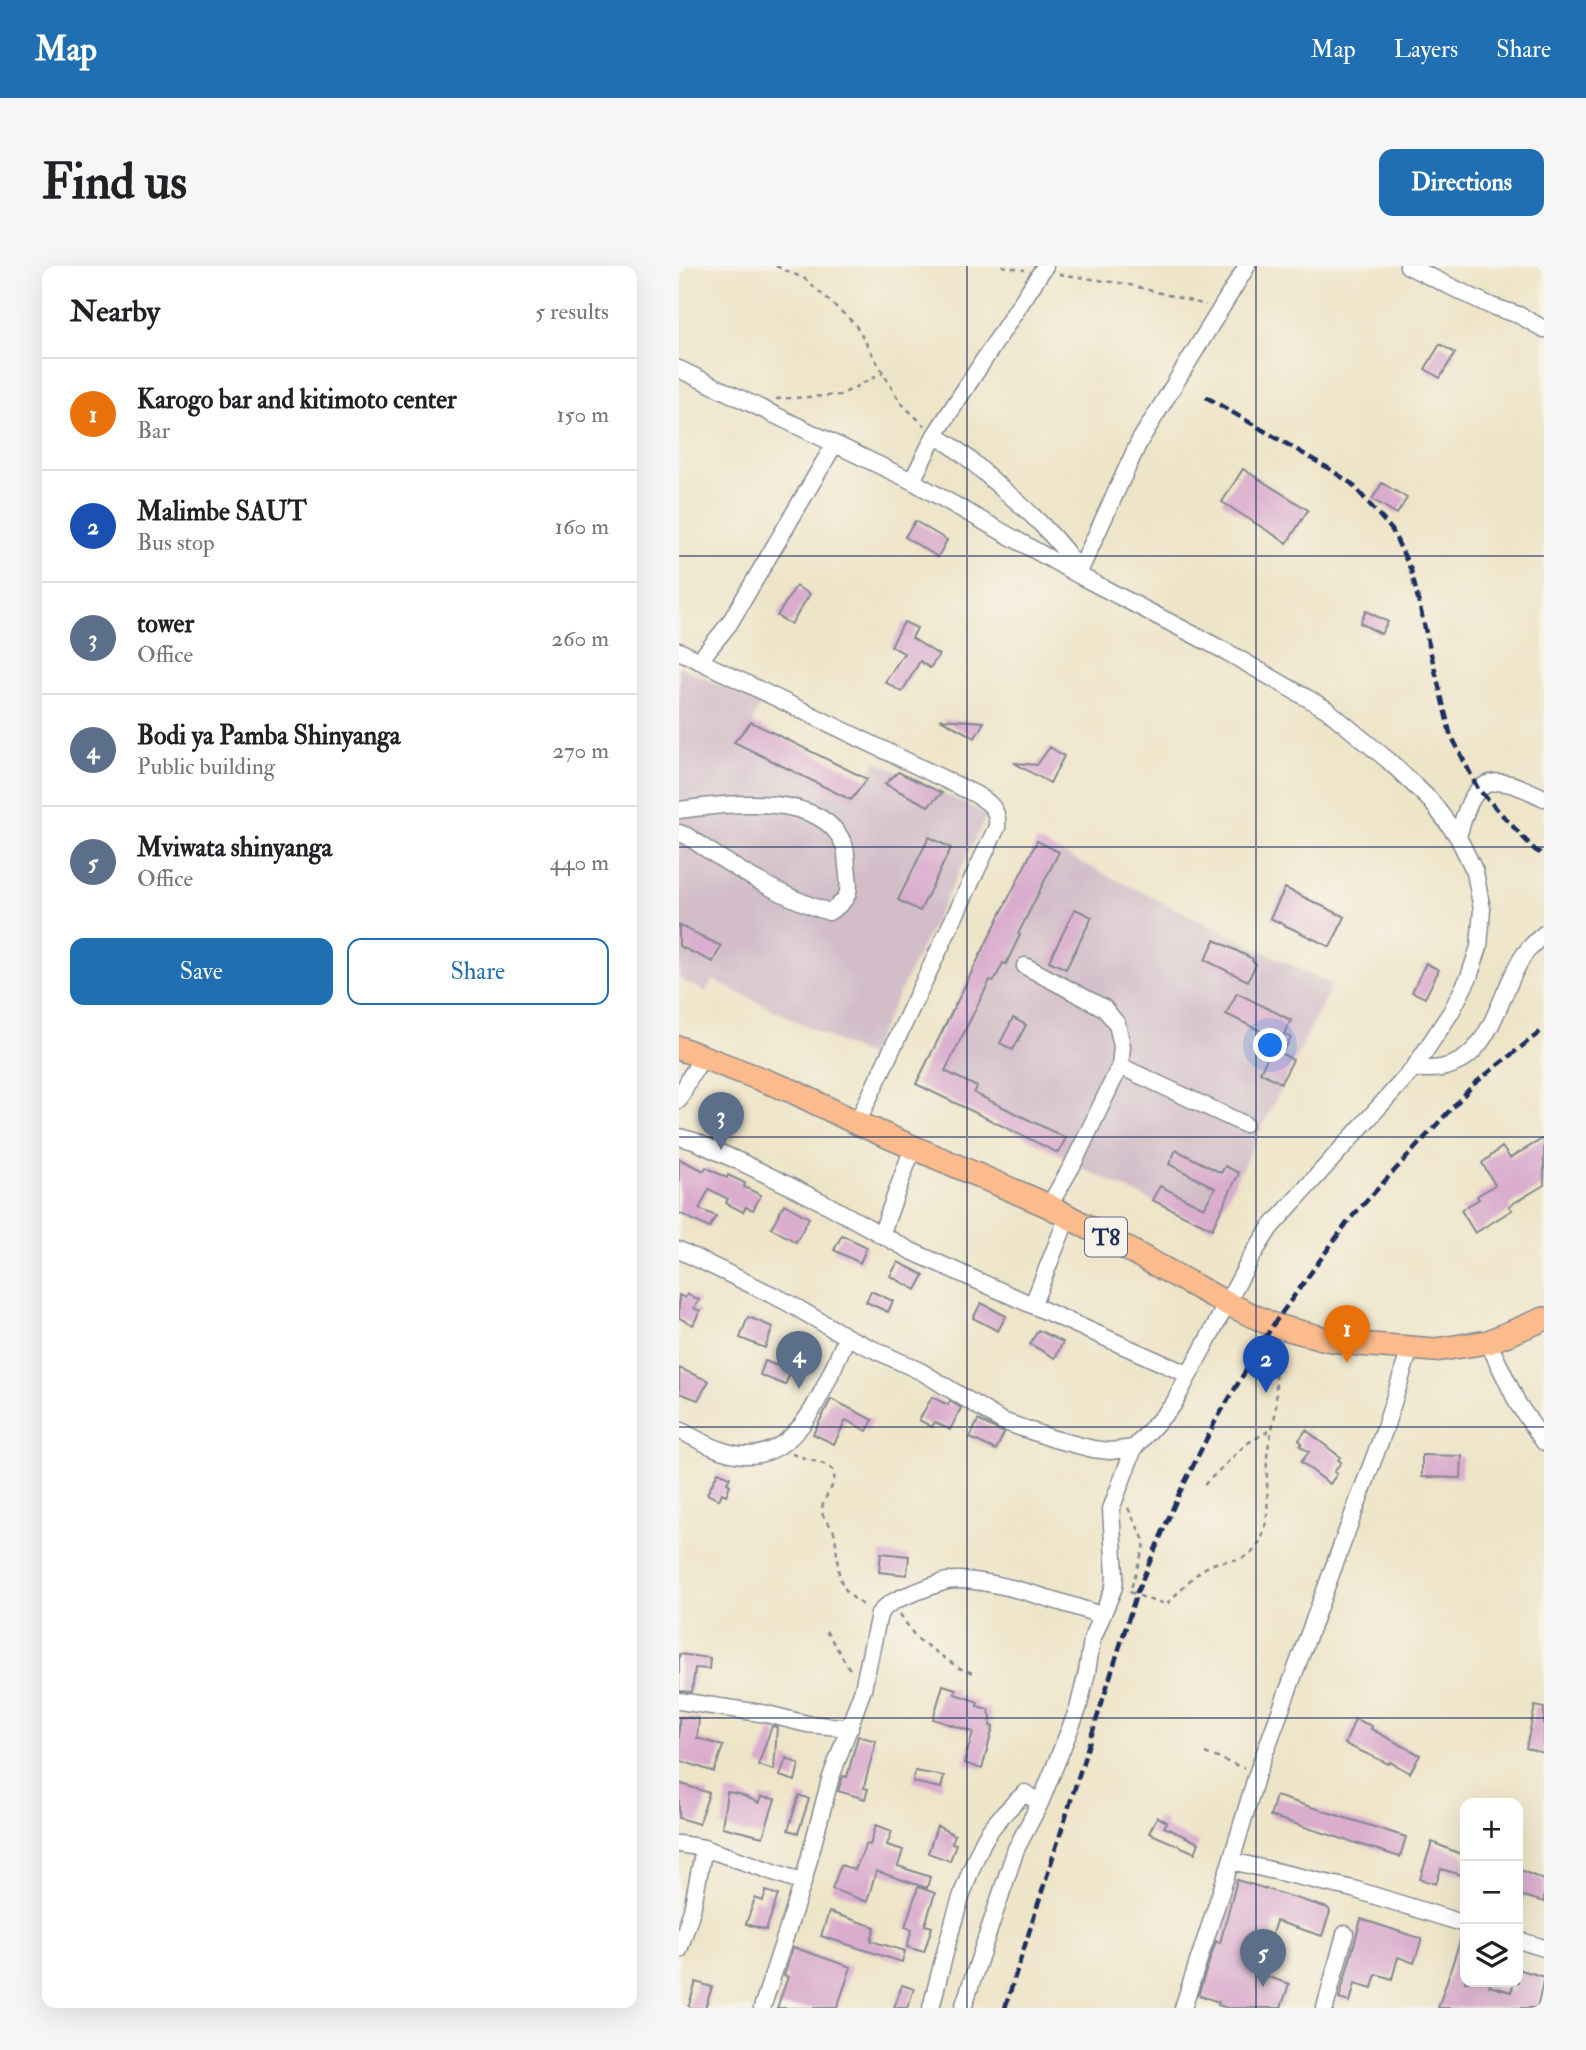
<!DOCTYPE html>
<html lang="en">
<head>
<meta charset="utf-8">
<style>
  body { margin:0; font-family:"IM FELL Double Pica",serif; background:#f6f6f6; color:#202124 }
  .controls { position:absolute; right:21px; bottom:21px; display:grid; overflow:hidden; border-radius:14px; box-shadow:0 7px 28px #0002 }
  .controls button { width:63px; height:63px; display:grid; place-items:center; padding:0; border:0; border-bottom:2px solid #e0e0e0; background:#fff; color:#202124; font:35px sans-serif }
  .you { position:absolute; left:592px; top:780px; width:24px; height:24px; margin:-18px; border:5px solid #fff; border-radius:50%; background:#1a73e8; box-shadow:0 0 0 10px #1a73e833 }
  .badge { display:grid; place-items:center; width:46px; height:46px; border-radius:50%; background:#1f6fb2; color:#fff; font-size:23px; font-weight:700 }
  .pin { position:absolute; translate:-50% -58px; filter:drop-shadow(0 2px 4px #0008) }
  .pin::after { content:''; position:absolute; top:37px; width:24px; height:21px; background:inherit; clip-path:polygon(0 0,100% 0,50% 100%) }
  .list { margin:0; padding:0; list-style:none }
  h2 { display:flex; justify-content:space-between; align-items:center; height:91px; margin:0; padding:0 28px; font-size:30px }
  h2 small { font-size:23px; font-weight:400; color:#757577 }
  .list li { display:grid; grid-template-columns:46px 1fr auto; gap:21px; align-items:center; box-sizing:border-box; height:112px; padding:0 28px; border-top:2px solid #e0e0e0 }
  .list b { display:block; font-size:26px; white-space:nowrap }
  .list p { margin:0; font-size:23px; white-space:nowrap; color:#757577 }
  .list em { font-size:23px; font-style:normal; color:#757577 }
  .actions { display:flex; gap:14px; padding:21px 28px }
  .actions a { flex:1; padding:16px 0; border:2px solid #1f6fb2; border-radius:14px; text-align:center; font-size:24px; color:#1f6fb2 }
  .actions .main { background:#1f6fb2; color:#fff }
  .icon { flex:none; width:38px; height:38px; fill:none; stroke:currentColor; stroke-width:2; stroke-linecap:round; stroke-linejoin:round }
  .map { position:relative; flex:none; width:865px; height:1742px; overflow:hidden; border-radius:14px }
  header { display:flex; align-items:center; gap:42px; box-sizing:border-box; height:98px; padding:0 35px; background:#1f6fb2; color:#fff }
  header strong { font-size:33px }
  nav { display:flex; gap:38px; margin-inline-start:auto; font-size:24px }
  .intro { display:flex; align-items:center; justify-content:space-between; box-sizing:border-box; height:168px; padding:0 42px }
  h1 { margin:0; font-size:49px }
  .button { padding:18px 32px; border-radius:14px; background:#1f6fb2; color:#fff; font-size:24px; font-weight:700 }
  main { display:flex; gap:42px; padding:0 42px }
  aside { flex:1; background:#fff; border-radius:14px; box-shadow:0 7px 28px #0002 }
  .map>svg:first-child { display:block }
  .industrial { fill:#d2bdc8 }
  .building { fill:#daacce }
  .lines { fill:none; stroke-linecap:round; stroke-linejoin:round }
  .minor-casing { stroke:#848a92; stroke-width:19 }
  .highway-casing { stroke:#848a92; stroke-width:26 }
  .path { stroke:#848a92; stroke-width:2.5; stroke-dasharray:5 5; stroke-linecap:butt }
  .minor { stroke:#fff; stroke-width:16 }
  .highway { stroke:#fbbb8c; stroke-width:23 }
  .rail { stroke:#1b2f5e; stroke-width:4.5; stroke-dasharray:10 5; stroke-linecap:butt }
  .grid { fill:none; stroke:#1b2f5e; stroke-width:2; stroke-opacity:0.55 }
  .labels { text-anchor:middle; stroke-width:5; stroke-linejoin:round; paint-order:stroke }
  .shield { fill:#f7f3e8; stroke:#5d6a87; stroke-width:2 }
  .shield-label { font-size:23px; font-weight:bold; fill:#1b2f5e }
</style>
</head>
<body>
<header>
<strong>Map</strong>
<nav><a>Map</a><a>Layers</a><a>Share</a></nav>
</header>
<div class="intro"><h1>Find us</h1><a class="button">Directions</a></div>
<main>
<aside>
<h2>Nearby<small>5 results</small></h2>
<ul class="list">
<li><span class="badge" style="background:#e8710a">1</span><div><b>Karogo bar and kitimoto center</b><p>Bar</p></div><em>150 m</em></li>
<li><span class="badge" style="background:#1a4fb4">2</span><div><b>Malimbe SAUT</b><p>Bus stop</p></div><em>160 m</em></li>
<li><span class="badge" style="background:#5c6f8a">3</span><div><b>tower</b><p>Office</p></div><em>260 m</em></li>
<li><span class="badge" style="background:#5c6f8a">4</span><div><b>Bodi ya Pamba Shinyanga</b><p>Public building</p></div><em>270 m</em></li>
<li><span class="badge" style="background:#5c6f8a">5</span><div><b>Mviwata shinyanga</b><p>Office</p></div><em>440 m</em></li>
</ul>
<div class="actions"><a class="main">Save</a><a>Share</a></div>
</aside>
<div class="map">
<svg width="865" height="1742" viewBox="0 0 865 1742">
  <rect width="100%" height="100%" fill="#f7f3e8"/>
  <filter id="ink" filterUnits="userSpaceOnUse"><feTurbulence type="fractalNoise" baseFrequency=".0143" numOctaves="2"/><feDisplacementMap in="SourceGraphic" scale="14" xChannelSelector="R" yChannelSelector="G"/><feConvolveMatrix kernelMatrix="1 2 1 2 8 2 1 2 1" color-interpolation-filters="sRGB"/></filter>
  <filter id="wash" filterUnits="userSpaceOnUse"><feTurbulence type="fractalNoise" baseFrequency=".00686" numOctaves="4" result="noise"/><feDisplacementMap in="SourceGraphic" scale="28" xChannelSelector="R" yChannelSelector="G"/><feGaussianBlur stdDeviation="1.57" result="paint"/><feColorMatrix in="noise" values="0 0 0 0 0 0 0 0 0 0 0 0 0 0 0 0 0 1.4 0 .05"/><feComposite in="paint" operator="in"/></filter>
  <g filter="url(#wash)">
    <rect width="100%" height="100%" fill="#eee4c7"/>
    <path class="industrial" d="M0 400 81 439 73 457 188 513 197 495 308 549 189 790 33 714 27 726 0 713Z
      M358 575 653 719 533 963 394 898 379 887 237 818Z"/>
    <g id="blocks">
      <path class="building" d="M761 78 776 87 761 112 746 103Z
        M564 203 629 244 608 277 543 236Z
        M703 217 728 232 718 248 693 233Z
        M236 255 268 274 259 291 226 271Z
        M117 320 131 328 112 358 98 350Z
        M687 345 709 356 702 368 681 357Z
        M225 356 238 362 233 372 260 389 251 402 241 395 223 426 206 416 225 387 212 380Z
        M261 453 305 456 296 472Z
        M72 456 188 513 172 534 55 476Z
        M371 481 385 490 371 517 335 497 358 499Z
        M219 506 263 527 249 540 206 518Z
        M250 571 272 582 241 645 219 634Z
        M358 575 380 586 339 668 341 669 327 698 324 697 315 715 311 714 266 805 298 821 295 827 387 872 379 887 237 818Z
        M606 622 666 651 651 681 591 652Z
        M396 643 413 651 387 703 370 695Z
        M0 659 42 680 34 696 0 680Z
        M536 674 574 693 573 695 577 698 569 715 526 694Z
        M747 697 760 704 746 732 733 726Z
        M558 727 612 754 605 768 612 772 603 788 614 794 602 817 581 806 598 773 547 748Z
        M334 752 347 759 334 784 321 777Z
        M865 872V919L830 940 833 944 796 967 782 944 800 933 798 930 816 919 803 897 823 881 831 892Z
        M497 884 542 907 546 900 560 907 533 963 473 934 481 920 525 942 536 922 490 898Z
        M0 893 25 905 27 901 48 912 49 909 66 917 65 921 82 929 74 944 67 941 64 946 47 937 49 933 30 923 20 943 37 950 30 962 0 947Z
        M105 938 130 952 117 976 92 962Z
        M163 969 188 981 181 997 155 984Z
        M219 996 245 1009 237 1024 211 1010Z
        M192 1025 214 1035 209 1046 187 1036Z
        M8 1028 20 1034 15 1042 21 1045 14 1059 0 1052V1029L6 1032Z
        M302 1037 327 1050 319 1065 294 1052Z
        M69 1051 94 1061 86 1082 61 1072Z
        M359 1064 384 1076 376 1092 351 1078Z
        M86 1095 112 1105 106 1119 81 1109Z
        M0 1102 30 1115 19 1134 0 1127Z
        M253 1131 269 1139 271 1135 282 1142 271 1164 256 1156 253 1161 240 1154Z
        M152 1133 194 1154 188 1165 167 1154 155 1178 134 1168Z
        M299 1154 325 1167 317 1184 291 1172Z
        M627 1164 661 1191 659 1194 662 1196 655 1206 658 1208 651 1218 622 1196 630 1186 621 1180 623 1177 620 1174Z
        M743 1189 783 1190 782 1212 743 1211Z
        M39 1206 51 1211 48 1217 51 1219 47 1229 43 1227 40 1234 28 1228Z
        M202 1287 230 1290 228 1309 200 1306Z
        M0 1388 31 1392 30 1403 16 1402 13 1426 0 1425Z
        M264 1419 277 1423 276 1428 299 1436 298 1440 309 1443 312 1451 311 1460 314 1461 303 1503 285 1497 294 1466 254 1453Z
        M856 1440 865 1442V1487L847 1482Z
        M0 1451 20 1453 18 1472 44 1480 35 1506 0 1494Z
        M676 1453 693 1460 692 1463 741 1489 731 1507 711 1496 710 1498 666 1478Z
        M93 1460 98 1461 95 1504 79 1499Z
        M179 1470 197 1475 186 1517 185 1522 189 1523 186 1533 159 1525 164 1510 168 1511Z
        M107 1492 120 1498 116 1515 101 1510Z
        M236 1505 265 1510 262 1522 234 1516Z
        M0 1517 30 1527 20 1558 0 1552Z
        M48 1526 60 1528 80 1537 82 1531 96 1533 84 1571 43 1561Z
        M120 1529 130 1533 119 1567 109 1564Z
        M597 1530 727 1571 721 1591 591 1550Z
        M478 1551 488 1556 485 1561 520 1577 516 1587 470 1567Z
        M197 1559 213 1565 208 1579 224 1584 219 1600 251 1611 248 1622 197 1605 188 1636 153 1623 162 1599 176 1604 187 1578 191 1579Z
        M258 1560 276 1569 273 1577 277 1578 271 1595 249 1587Z
        M753 1576 786 1590V1610L762 1603 757 1618 741 1613Z
        M839 1603 865 1614V1636L844 1630 841 1638H839Z
        M558 1614 649 1642 651 1646 643 1670 597 1655 587 1687 583 1686 577 1707 610 1718 602 1742H549L539 1739 540 1736 519 1729 537 1675 541 1677Z
        M239 1621 256 1627 246 1659 253 1661 245 1686 228 1681 233 1663 226 1661Z
        M87 1625 99 1629 87 1664 67 1658 76 1632 84 1635Z
        M150 1646 196 1661 192 1675 226 1685 223 1696 142 1670Z
        M682 1653 743 1673 735 1697 719 1691 713 1713 697 1708 693 1722 676 1717 671 1736 660 1733Z
        M783 1669 786 1670V1716H812L810 1720 832 1726 835 1716H839V1703L865 1711 858 1742H759Z
        M114 1681 172 1701 158 1742H98L109 1711 105 1710Z
        M17 1716 33 1721 26 1742H9Z
        M223 1719 235 1723 228 1742H215Z"/>
    </g>
  </g>
  <g filter="url(#ink)">
    <use href="#blocks" fill-opacity="0" stroke="#848a92" stroke-width="2"/>
    <g class="lines">
      <defs>
        <path id="minor" d="M729 0 812 40 840 49 865 63
          M0 103 233 215 405 312 548 386 647 443 710 495 752 535 779 571 796 606 803 643 800 681 790 711 772 746 735 802 591 962 573 990 494 1139 455 1182 431 1185 414 1183 375 1173 323 1155 243 1106 168 1071 106 1035 0 984
          M256 169C284 186 297 199 320 220 351 246 380 273 402 307
          M233 215 256 169 366 0
          M401 304 460 176 568 0
          M0 385 296 528C310 536 320 543 318 561L178 857
          M20 395 50 358 155 179
          M0 544C46 538 143 524 165 579 168 585 167 594 168 600 171 625 173 632 150 646 99 630 52 600 8 570L0 567
          M779 571C795 511 809 504 865 532
          M346 700 425 742 438 758 443 780 441 800 394 898 370 940
          M441 800 565 858
          M735 802C810 813 814 739 843 692 848 683 857 675 865 668
          M0 834 11 811 24 791
          M0 871 15 875 66 898 147 938 232 985 510 1109
          M202 969 234 881
          M354 1038 389 950
          M809 1076 839 1138 865 1176
          M0 1164C20 1174 42 1188 65 1189 124 1192 147 1115 168 1071
          M0 1435 88 1448 128 1458 171 1462
          M0 1578 25 1582 124 1616
          M552 1595 674 1623 786 1658
          M839 1674 865 1682
          M0 1684 13 1644 25 1582
          M83 1742 124 1616 151 1514 184 1423 200 1348C209 1336 223 1331 237 1326 247 1322 257 1318 268 1315 303 1308 386 1338 422 1349
          M252 1742C266 1687 279 1628 304 1576 313 1558 331 1541 346 1527L361 1537
          M284 1742 337 1583 361 1537 399 1443 408 1406 413 1374 435 1321 436 1309 432 1243 455 1182
          M504 1742 552 1595 578 1508 705 1165 731 1083
          M646 1742 666 1668"/>
        <path id="highway" d="M0 782 113 825 178 857 370 940 547 1037 594 1059 647 1073 679 1078 756 1084 809 1076 865 1053"/>
      </defs>
      <use href="#minor" class="minor-casing"/>
      <use href="#highway" class="highway-casing"/>
      <path class="path" d="M97 0 126 13 176 58 221 136 246 160
        M323 0 346 4
        M380 8 447 18 527 39
        M97 133 161 129 204 107
        M113 1188 145 1198 154 1204C160 1221 142 1230 143 1246 144 1254 155 1260 156 1270 161 1303 153 1322 188 1341
        M525 1219 567 1178 593 1163
        M449 1242 466 1276 451 1326 471 1334 488 1338C501 1325 518 1303 537 1297 551 1293 566 1296 576 1283 597 1257 584 1213 589 1183 591 1169 596 1155 597 1140 598 1120 596 1095 588 1077
        M221 1348 237 1372 280 1402 297 1408
        M147 1365 172 1405
        M526 1487 565 1502"/>
      <use href="#minor" class="minor"/>
      <use href="#highway" class="highway"/>
      <path class="rail" d="M527 131 649 202 673 218 713 264 732 304 771 467 799 523 856 584 865 589
        M326 1742 458 1326 499 1230 536 1156 594 1059 670 954 795 818 865 763"/>
    </g>
  </g>
  <path class="grid" d="M288 0V1742M577 0V1742M0 290H865M0 581H865M0 871H865M0 1161H865M0 1452H865"/>
  <g class="labels">
    <rect class="shield" x="406" y="951.5" width="42" height="39" rx="5"/>
    <g class="shield-label">
      <text x="427" y="979">T8</text>
    </g>
  </g>
</svg>
<div class="controls">
<button>+</button>
<button>−</button>
<button><svg class="icon" aria-label="layers" viewBox="0 0 24 24"><path d="M12 4l9 5-9 5-9-5zM3 14l9 5 9-5"/></svg></button>
</div>
<div class="you"></div>
<div class="pin badge" style="left:668px;top:1097px;background:#e8710a">1</div>
<div class="pin badge" style="left:587px;top:1127px;background:#1a4fb4">2</div>
<div class="pin badge" style="left:42px;top:884px;background:#5c6f8a">3</div>
<div class="pin badge" style="left:120px;top:1123px;background:#5c6f8a">4</div>
<div class="pin badge" style="left:584px;top:1721px;background:#5c6f8a">5</div>
</div>
</main>
</body>
</html>
